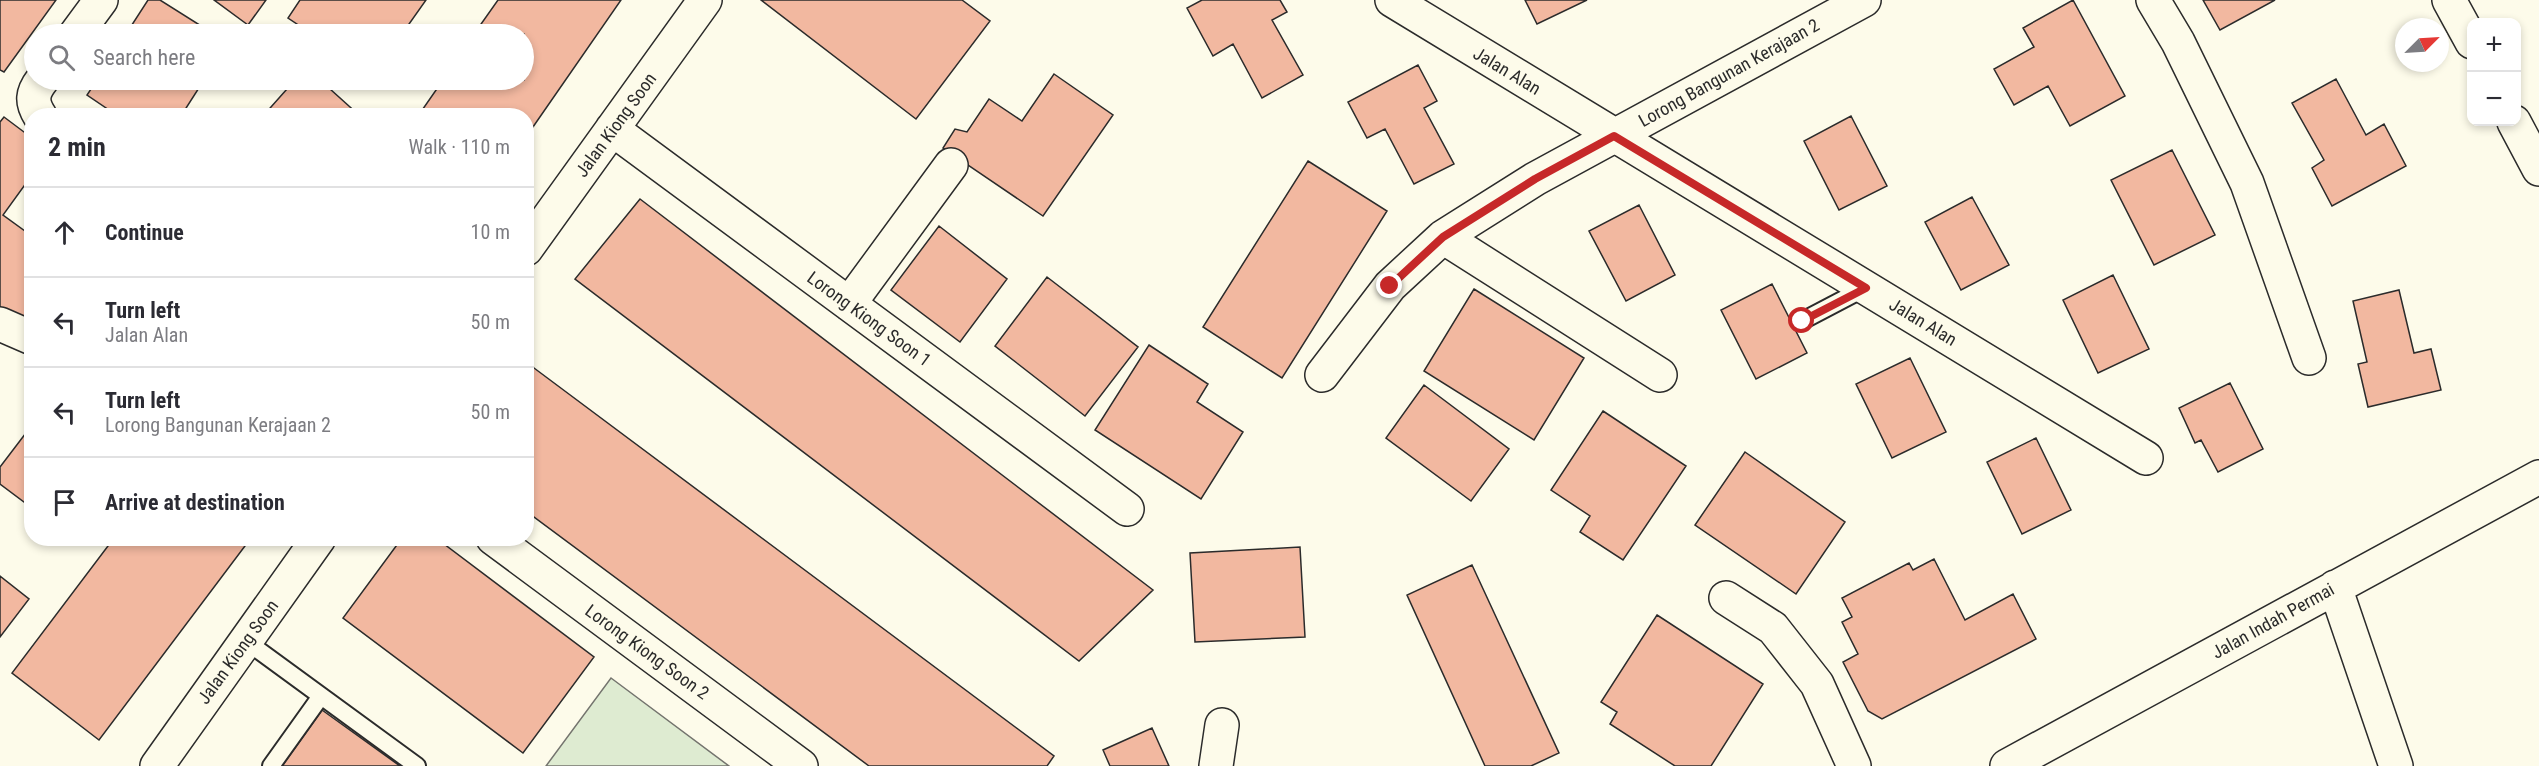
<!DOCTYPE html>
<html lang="en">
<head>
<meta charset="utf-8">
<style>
  body { margin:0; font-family:"Roboto Condensed",sans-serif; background:#f7f7f7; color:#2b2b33 }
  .controls { position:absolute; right:18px; top:18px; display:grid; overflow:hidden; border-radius:12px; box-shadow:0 3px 9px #0003 }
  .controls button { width:54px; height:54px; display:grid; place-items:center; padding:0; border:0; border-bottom:2px solid #e1e1e2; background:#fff; color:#2b2b33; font:30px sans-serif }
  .compass { position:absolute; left:2395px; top:18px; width:54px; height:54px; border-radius:50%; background:#fff; box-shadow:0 3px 9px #0003; rotate:66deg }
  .stop { position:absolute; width:18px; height:18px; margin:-14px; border:4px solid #c62828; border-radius:50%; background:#fff }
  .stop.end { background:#c62828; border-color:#fff; box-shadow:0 2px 6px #0008 }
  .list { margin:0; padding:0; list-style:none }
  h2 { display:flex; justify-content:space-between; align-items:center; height:78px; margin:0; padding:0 24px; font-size:26px }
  h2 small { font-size:20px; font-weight:400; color:#7c7c81 }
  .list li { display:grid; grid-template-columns:39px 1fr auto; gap:18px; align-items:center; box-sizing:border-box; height:90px; padding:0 24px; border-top:2px solid #e1e1e2 }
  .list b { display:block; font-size:22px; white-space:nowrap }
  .list p { margin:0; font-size:20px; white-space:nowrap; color:#7c7c81 }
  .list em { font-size:20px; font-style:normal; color:#7c7c81 }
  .icon { flex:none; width:33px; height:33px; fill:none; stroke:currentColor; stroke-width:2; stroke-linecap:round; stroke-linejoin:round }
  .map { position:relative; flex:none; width:2539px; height:766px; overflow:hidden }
  .search { position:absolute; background:#fff; box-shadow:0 3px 9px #0003; left:24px; top:24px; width:510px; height:66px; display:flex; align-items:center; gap:15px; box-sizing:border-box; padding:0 21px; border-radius:33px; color:#7c7c81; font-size:22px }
  .panel { position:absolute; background:#fff; box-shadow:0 3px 9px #0003; left:24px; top:108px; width:510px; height:438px; border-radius:24px }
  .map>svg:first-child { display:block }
  .green { fill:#deebd1; stroke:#74746e; stroke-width:1.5 }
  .building { fill:#f2b8a0; stroke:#2b2b2b; stroke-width:1.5 }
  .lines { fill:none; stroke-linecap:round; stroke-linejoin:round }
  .lane-casing { stroke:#2b2b2b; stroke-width:20 }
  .street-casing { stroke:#2b2b2b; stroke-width:36 }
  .lane { stroke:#fdfbea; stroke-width:16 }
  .street { stroke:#fdfbea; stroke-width:33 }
  .route { stroke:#c62828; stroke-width:8 }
  .labels { text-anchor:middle; stroke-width:4.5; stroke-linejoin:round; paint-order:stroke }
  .street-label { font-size:18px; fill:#2b2b2b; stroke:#fdfbea }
</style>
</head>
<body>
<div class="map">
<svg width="2539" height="766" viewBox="0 0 2539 766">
  <rect width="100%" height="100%" fill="#fdfbea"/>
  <path class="green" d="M611 678 729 766H546Z"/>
  <path class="building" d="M0 0H56L4 72 0 70Z
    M148 0H160L214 34H126Z
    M214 0H266L248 25Z
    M300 0H426L402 34H312L288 18Z
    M498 0H621L526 137V116H418L443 80H524V34H474Z
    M761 0H962L990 21 916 119Z
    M1202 0H1280L1287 12 1272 20 1303 75 1262 98 1233 44 1213 56 1187 8Z
    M1525 0H1587L1537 24Z
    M2073 0 2125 96 2070 126 2048 86 2014 105 1994 69 2034 47 2023 28Z
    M2203 0H2275L2220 30Z
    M1418 65 1437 101 1424 108 1454 164 1414 184 1385 129 1367 138 1348 102Z
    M1054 74 1113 115 1043 216 943 148 955 129 967 132 989 99 1022 121Z
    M2336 79 2366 135 2384 124 2406 166 2332 206 2312 168 2324 160 2292 103Z
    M97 80H204L181 116H118L87 95Z
    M295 80H320L360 116H263Z
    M1851 116 1887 186 1839 210 1804 141Z
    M4 117 32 138V175L3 215 25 231 32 222V336L0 313V122Z
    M2172 150 2215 235 2154 265 2111 180Z
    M1308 161 1387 211 1282 378 1203 327Z
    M1972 197 2009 265 1961 290 1925 222Z
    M640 199 1153 590 1079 661 575 279Z
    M1639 205 1675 275 1626 301 1589 231Z
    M939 226 1007 279 960 342 891 290Z
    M2113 275 2149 349 2098 373 2063 300Z
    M1047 277 1138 347 1085 416 995 346Z
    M1772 284 1807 353 1756 379 1721 310Z
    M1474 289 1584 358 1534 440 1424 371Z
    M2399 290 2414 353 2431 349 2441 390 2368 407 2358 364 2367 362 2353 301Z
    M1149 345 1208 384 1197 402 1243 432 1201 499 1095 430Z
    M1910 358 1946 432 1892 458 1856 384Z
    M534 368 1054 756 1047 766H869L526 511V378Z
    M2230 383 2263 449 2218 472 2201 440 2195 443 2179 408Z
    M1424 385 1509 449 1471 501 1386 438Z
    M1603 411 1686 466 1623 560 1580 532 1590 516 1551 490Z
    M32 425V508L0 484V467Z
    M2036 438 2071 510 2022 534 1987 462Z
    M1745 452 1845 522 1796 594 1695 525Z
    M114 538H251L99 740 12 673Z
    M402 538H436L594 657 523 753 343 618Z
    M1300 547 1305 637 1195 642 1190 553Z
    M1934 559 1965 620 2013 594 2036 639 1882 719 1868 711 1843 662 1858 654 1842 622 1852 617 1842 598 1909 563 1913 570Z
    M1472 565 1559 753 1531 766H1485L1407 595Z
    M0 576 29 599 0 637Z
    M1657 615 1763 684 1711 766H1675L1610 724 1617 712 1601 702Z
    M322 710 400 766H282Z
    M1152 728 1169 766H1110L1103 750Z"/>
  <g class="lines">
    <defs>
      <path id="lane" d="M1802 321 1865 288
        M246 641 417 766
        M271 766 321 696"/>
      <path id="street" d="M1392 0 2146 458
        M2153 0 2178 42 2247 183 2309 358
        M2449 0 2472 42
        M76 34 101 0
        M40 116C31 102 32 93 42 80
        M2514 122 2539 169
        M612 129 1127 509
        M1443 237 1660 375
        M526 249 705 0
        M849 304 951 165
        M0 324 32 338
        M1322 375 1390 286 1443 237 1535 179 1864 0
        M493 538 801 766
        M2335 587 2396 766
        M1726 598 1773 628 1817 684 1854 766
        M157 766 319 538
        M1216 766 1222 725
        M2007 766 2539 477"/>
    </defs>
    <use href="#lane" class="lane-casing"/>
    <use href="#street" class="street-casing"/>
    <use href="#lane" class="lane"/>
    <use href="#street" class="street"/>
  </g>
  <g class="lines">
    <path class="route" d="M1390 286 1443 237 1535 179 1614 136 1866 288 1802 321"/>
  </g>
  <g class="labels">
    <g class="street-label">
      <text transform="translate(1507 71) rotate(31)" y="6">Jalan Alan</text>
      <text transform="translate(1729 73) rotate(-29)" y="6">Lorong Bangunan Kerajaan 2</text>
      <text transform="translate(616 125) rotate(-54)" y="6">Jalan Kiong Soon</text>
      <text transform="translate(869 319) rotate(36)" y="6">Lorong Kiong Soon 1</text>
      <text transform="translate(1923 322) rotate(31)" y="6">Jalan Alan</text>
      <text transform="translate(2273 621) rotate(-29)" y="6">Jalan Indah Permai</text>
      <text transform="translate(238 652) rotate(-54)" y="6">Jalan Kiong Soon</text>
      <text transform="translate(647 652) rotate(36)" y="6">Lorong Kiong Soon 2</text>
    </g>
  </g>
</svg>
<div class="controls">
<button>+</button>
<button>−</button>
</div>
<svg class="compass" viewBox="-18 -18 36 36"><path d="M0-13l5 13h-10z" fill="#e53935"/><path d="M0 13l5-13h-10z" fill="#7c7c81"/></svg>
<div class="stop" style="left:1802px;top:321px"></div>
<div class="stop end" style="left:1390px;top:286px"></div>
<div class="search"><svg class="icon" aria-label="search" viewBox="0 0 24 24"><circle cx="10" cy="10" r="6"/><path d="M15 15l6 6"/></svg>Search here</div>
<section class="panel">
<h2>2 min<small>Walk · 110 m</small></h2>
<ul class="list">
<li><svg class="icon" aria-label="ahead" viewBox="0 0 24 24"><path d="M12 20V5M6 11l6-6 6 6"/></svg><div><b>Continue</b></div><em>10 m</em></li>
<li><svg class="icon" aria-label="left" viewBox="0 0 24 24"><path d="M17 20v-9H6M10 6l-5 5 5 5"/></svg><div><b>Turn left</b><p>Jalan Alan</p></div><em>50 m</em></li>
<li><svg class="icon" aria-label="left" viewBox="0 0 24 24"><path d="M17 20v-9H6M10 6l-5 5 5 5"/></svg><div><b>Turn left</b><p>Lorong Bangunan Kerajaan 2</p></div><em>50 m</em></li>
<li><svg class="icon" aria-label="arrive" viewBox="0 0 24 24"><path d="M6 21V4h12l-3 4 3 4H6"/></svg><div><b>Arrive at destination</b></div></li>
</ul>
</section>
</div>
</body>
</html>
